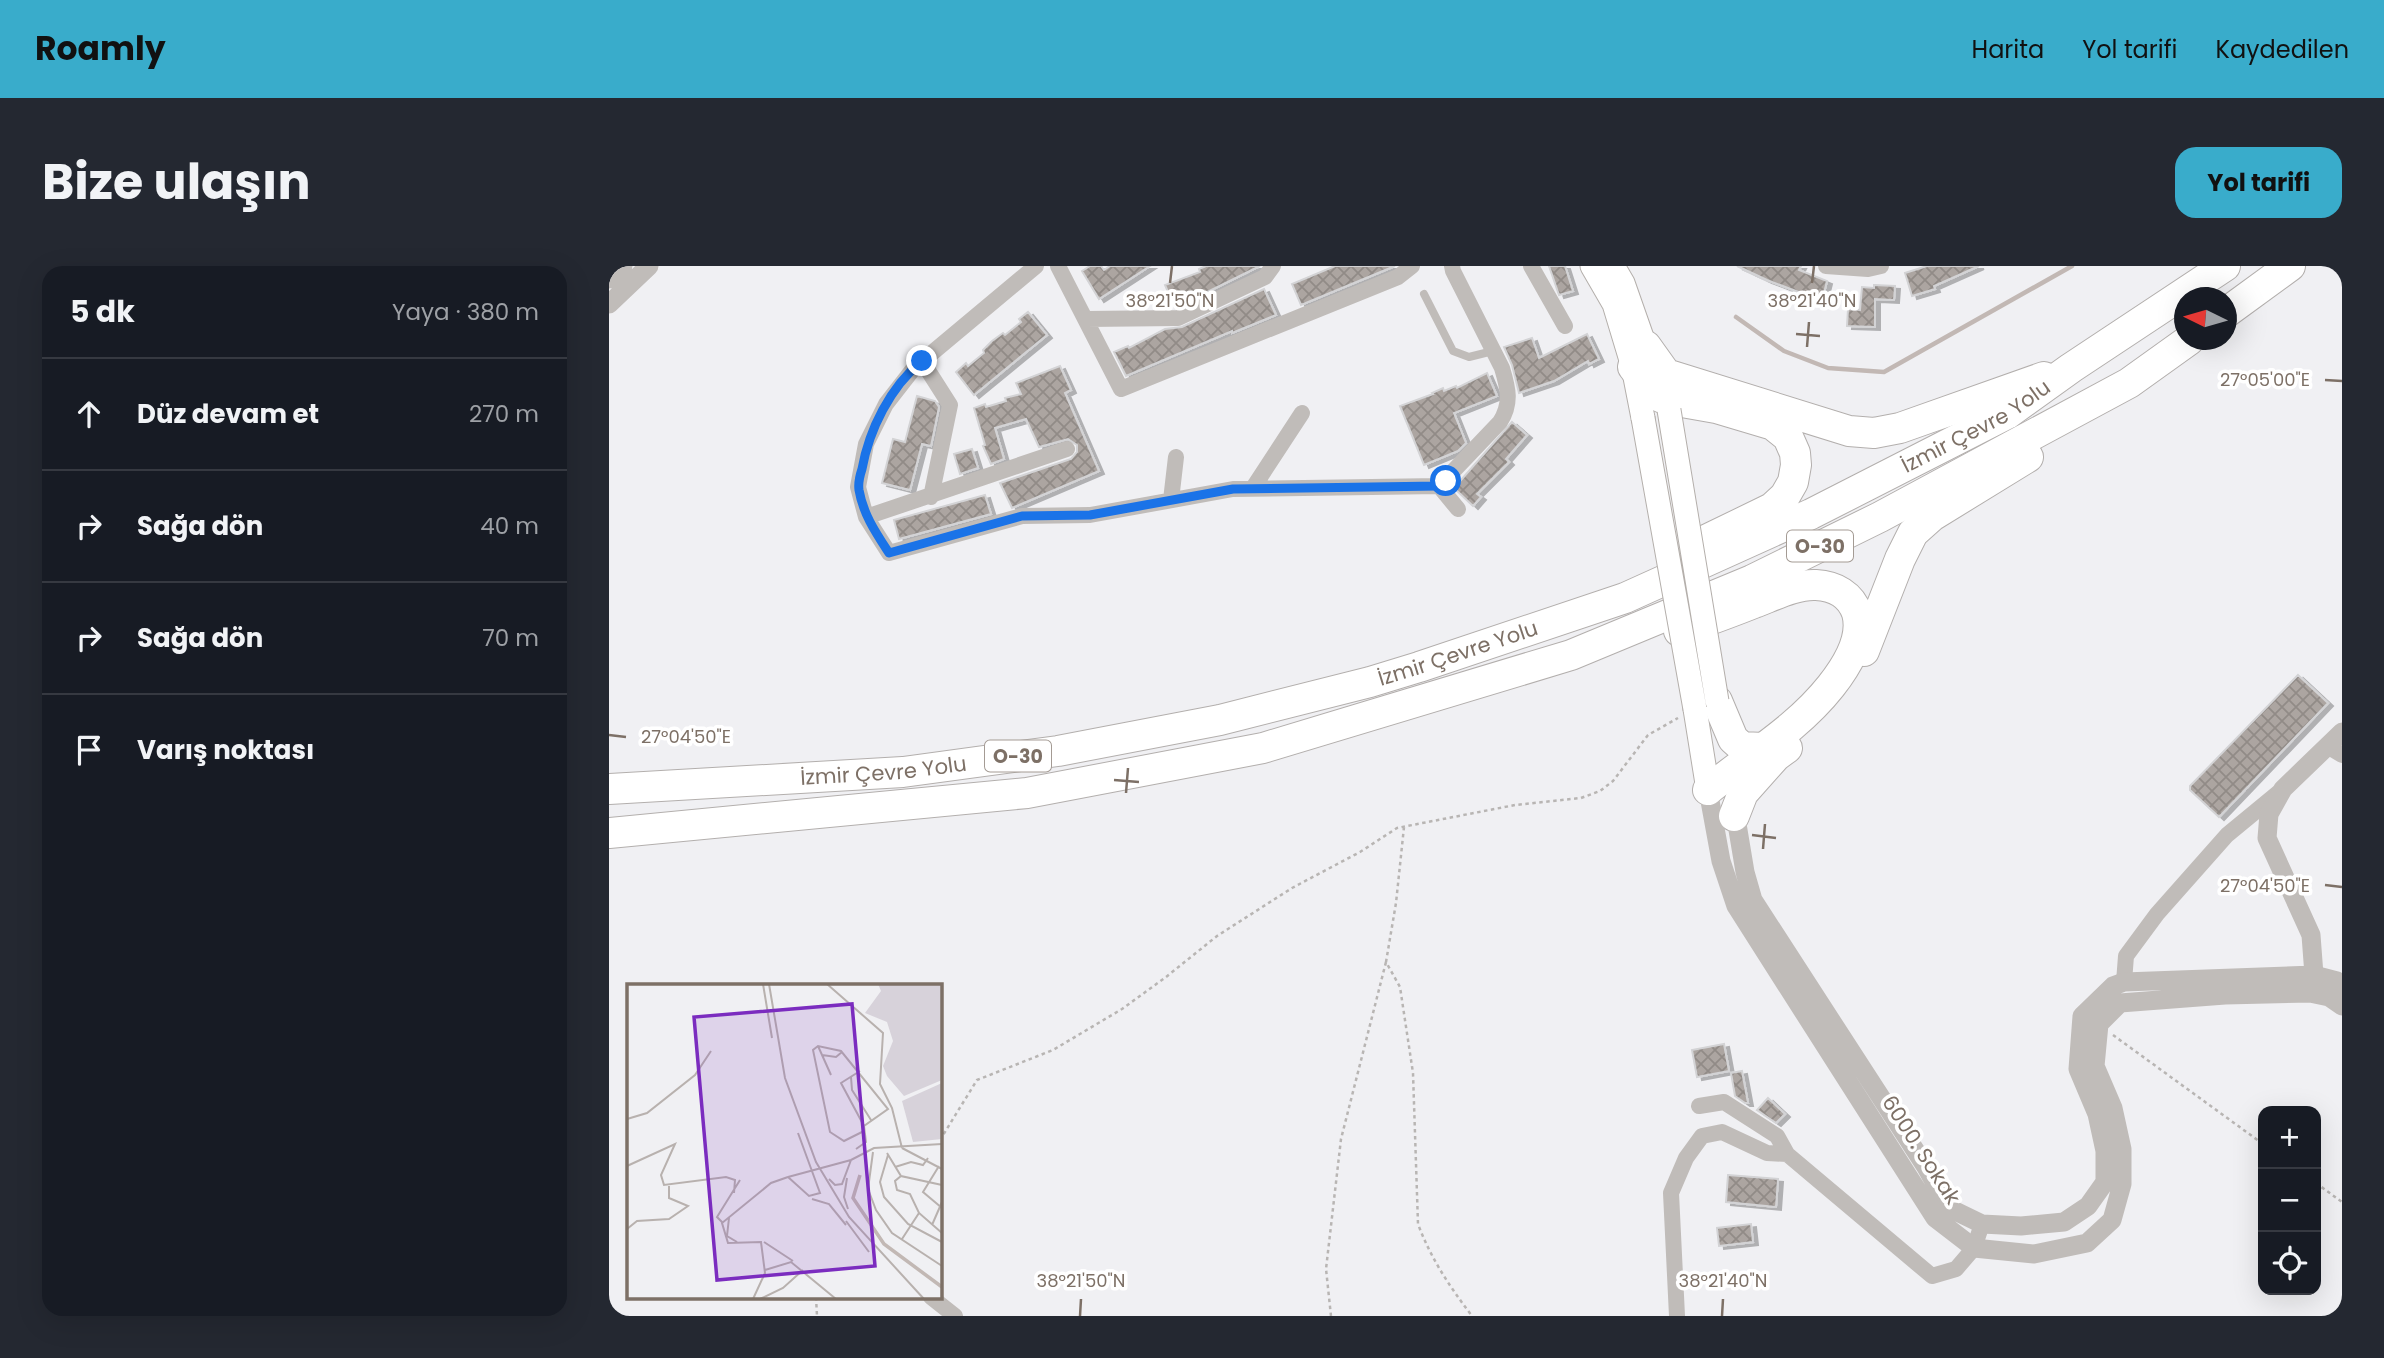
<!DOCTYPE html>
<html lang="tr">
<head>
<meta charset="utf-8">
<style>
  body { margin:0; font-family:Poppins,sans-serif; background:#242831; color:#f1f3f6 }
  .controls { position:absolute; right:21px; bottom:21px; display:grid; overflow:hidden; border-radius:14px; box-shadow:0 7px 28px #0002 }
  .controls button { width:63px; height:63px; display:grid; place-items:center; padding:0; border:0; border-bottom:2px solid #363941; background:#171b24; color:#f1f3f6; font:35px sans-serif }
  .compass { position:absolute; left:1565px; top:21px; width:63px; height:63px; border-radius:50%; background:#171b24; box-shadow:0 7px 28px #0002; rotate:275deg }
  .stop { position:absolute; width:21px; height:21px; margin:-16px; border:5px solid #1a73e8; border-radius:50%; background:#fff }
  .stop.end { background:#1a73e8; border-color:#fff; box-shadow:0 2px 7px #0008 }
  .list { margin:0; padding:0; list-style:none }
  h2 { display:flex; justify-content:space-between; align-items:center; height:91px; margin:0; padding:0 28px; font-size:30px }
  h2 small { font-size:23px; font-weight:400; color:#9ea1a6 }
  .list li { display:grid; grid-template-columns:46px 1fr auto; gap:21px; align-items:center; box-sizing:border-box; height:112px; padding:0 28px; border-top:2px solid #363941 }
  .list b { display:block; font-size:26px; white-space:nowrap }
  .list em { font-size:23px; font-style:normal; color:#9ea1a6 }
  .icon { flex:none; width:38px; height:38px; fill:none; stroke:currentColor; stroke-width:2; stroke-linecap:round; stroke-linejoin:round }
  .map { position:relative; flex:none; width:1733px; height:1050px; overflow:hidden; border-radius:21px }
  header { display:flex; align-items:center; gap:42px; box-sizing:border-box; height:98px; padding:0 35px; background:#39accb; color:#111 }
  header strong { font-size:33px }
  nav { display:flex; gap:38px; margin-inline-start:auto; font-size:24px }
  .intro { display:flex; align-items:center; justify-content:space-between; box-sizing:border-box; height:168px; padding:0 42px }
  h1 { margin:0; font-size:49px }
  .button { padding:18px 32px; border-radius:21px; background:#39accb; color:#111; font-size:24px; font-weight:700 }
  main { display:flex; gap:42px; padding:0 42px }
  aside { flex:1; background:#171b24; border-radius:21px; box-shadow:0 7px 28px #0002 }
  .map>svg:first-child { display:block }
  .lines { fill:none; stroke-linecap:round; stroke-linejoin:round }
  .stream { stroke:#c2b8b4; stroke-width:4.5 }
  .building { fill:url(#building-cross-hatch); stroke:#d3d3d5; stroke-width:2; filter:url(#shadow) }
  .secondary-casing { stroke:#b4afab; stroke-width:25 }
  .motorway-casing { stroke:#b3afad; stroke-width:32 }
  .path { stroke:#b8b5b3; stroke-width:2.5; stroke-dasharray:3.5 3.5; stroke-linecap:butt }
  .service { stroke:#c0bcb9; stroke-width:8 }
  .minor { stroke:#c0bcb9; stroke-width:16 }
  .tertiary { stroke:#c0bcb9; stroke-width:19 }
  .secondary { stroke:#fff; stroke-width:23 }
  .motorway { stroke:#fff; stroke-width:30 }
  .secondary-bridge-casing { stroke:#b4afab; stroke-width:25; stroke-linecap:butt }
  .secondary-bridge { stroke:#fff; stroke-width:23 }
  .route { stroke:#1a73e8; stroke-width:9 }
  .ticks { fill:none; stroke:#7d7066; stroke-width:2.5 }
  .labels { text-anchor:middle; stroke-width:7; stroke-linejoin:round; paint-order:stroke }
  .shield { fill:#fff; stroke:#a49b94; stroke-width:2 }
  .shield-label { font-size:19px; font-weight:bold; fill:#7d7066 }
  .street-label { font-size:21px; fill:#7d7066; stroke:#fff }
  .inset-river { fill:none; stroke:#c2b8b4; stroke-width:3.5 }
  .inset-road { fill:none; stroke:#b8b1ae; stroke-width:2 }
  .view { fill:#7b2cbf; fill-opacity:0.15; stroke:#7b2cbf; stroke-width:3.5 }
  .inset-edge { fill:none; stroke:#7d7066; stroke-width:3.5 }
  .ticks-label { font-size:18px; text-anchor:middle; fill:#7d7066; stroke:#fff; stroke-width:7; stroke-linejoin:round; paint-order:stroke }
</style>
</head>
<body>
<header>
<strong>Roamly</strong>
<nav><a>Harita</a><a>Yol tarifi</a><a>Kaydedilen</a></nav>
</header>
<div class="intro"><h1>Bize ulaşın</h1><a class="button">Yol tarifi</a></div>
<main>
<aside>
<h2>5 dk<small>Yaya · 380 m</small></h2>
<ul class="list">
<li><svg class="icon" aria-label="ahead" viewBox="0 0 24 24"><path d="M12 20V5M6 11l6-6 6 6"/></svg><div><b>Düz devam et</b></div><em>270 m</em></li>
<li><svg class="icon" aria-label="right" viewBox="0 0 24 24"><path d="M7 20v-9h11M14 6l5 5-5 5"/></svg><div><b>Sağa dön</b></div><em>40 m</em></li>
<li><svg class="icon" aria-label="right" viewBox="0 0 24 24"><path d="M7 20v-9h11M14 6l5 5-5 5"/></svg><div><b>Sağa dön</b></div><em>70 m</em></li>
<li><svg class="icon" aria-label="arrive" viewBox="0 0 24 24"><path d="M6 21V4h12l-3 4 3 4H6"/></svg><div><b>Varış noktası</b></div></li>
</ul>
</aside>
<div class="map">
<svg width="1733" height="1050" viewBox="0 0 1733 1050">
  <defs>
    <pattern id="building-cross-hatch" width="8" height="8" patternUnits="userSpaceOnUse" patternTransform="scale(1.75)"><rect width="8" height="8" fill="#aca5a1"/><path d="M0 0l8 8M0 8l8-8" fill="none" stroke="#918b87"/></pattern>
    <filter id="shadow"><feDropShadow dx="5" dy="3" stdDeviation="0" flood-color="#0004"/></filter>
  </defs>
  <rect width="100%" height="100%" fill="#f0f0f3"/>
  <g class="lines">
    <path class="stream" d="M1127 51 1175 85 1219 102 1275 106 1463 0"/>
  </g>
  <path class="building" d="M481 0H492L495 4 501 0H541L490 33 473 5Z
    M597 0H651L566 42 556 19 591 6 590 3Z
    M726 0H786L692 39 683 18Z
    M940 0H956L964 25 950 29Z
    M1128 0H1192L1190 4 1218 15 1213 35 1158 14Z
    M1318 0H1370L1325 20 1326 23 1303 30 1296 7Z
    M1265 19 1286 20 1285 34 1266 33V61L1238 60 1239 43 1251 44 1253 21 1265 22Z
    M655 23 667 49 623 67V65L517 110 505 86 519 80 520 82 556 63 573 61Z
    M419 46 438 69 365 129 347 106 357 97 359 100 375 87 374 84 383 75 394 67 396 69 412 56 410 53Z
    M978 68 990 93 980 98 979 95 945 115 910 127 903 99 895 81 923 72 930 92Z
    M451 100 462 124 456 127 490 205 403 242 391 217 462 193 468 186V179L459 173 430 181 417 153 386 162 395 193 382 198 374 180 376 179 365 142 376 138 377 141 397 135 396 132 412 128 407 117Z
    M878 107 888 130 845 147 857 177 849 185 815 199 791 140 824 128 823 127 834 122 835 125 847 120 848 122Z
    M308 130 326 135 330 141 322 180 313 178 301 224 273 217 284 173 296 176Z
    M903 156 918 169 897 193 900 196 868 228 872 231 864 240 845 222Z
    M363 183 369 202 351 208 345 188Z
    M376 229 382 248 290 273 285 254Z
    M1689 409 1719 437 1610 551 1581 524V520Z
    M1115 778 1120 805 1088 811 1083 784Z
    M1133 805 1139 837H1136L1126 830 1122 807Z
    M1159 832 1176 848 1167 857 1148 844Z
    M1119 909 1169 913 1167 941 1117 936Z
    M1142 958 1144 976 1110 980 1108 962Z"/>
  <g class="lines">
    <defs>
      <path id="secondary" d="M983 0 1005 38 1024 101 1034 152
        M1004 0 1014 17 1041 94
        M1086 443 1099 524"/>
      <g id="motorway">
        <path d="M1618 46 1681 0"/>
        <path d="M1037 80 1057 108 1240 165 1265 167 1291 162 1435 111"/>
        <path d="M1024 101 1045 128 1056 133 1107 142 1164 159 1179 171 1186 187 1187 199 1184 216 1176 230 1163 242 1095 275"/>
        <path d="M1070 365C1095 356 1120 347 1145 337 1164 330 1187 318 1207 319 1226 320 1242 329 1248 347 1255 372 1237 401 1222 420 1188 463 1141 490 1099 524"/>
        <path d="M1255 385 1291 293 1304 267 1323 250 1419 191"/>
        <path d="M1108 435 1124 473 1133 481 1154 482"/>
        <path id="s1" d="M0 523 294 506 449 485 611 454 761 416 810 401 1016 332 1202 248 1398 148 1462 102 1616 0"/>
        <path d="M1125 550 1134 527 1167 490 1178 482"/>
        <path d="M0 567 418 527 654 482 962 389 1143 314 1271 251 1520 117 1580 74"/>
      </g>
    </defs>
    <use href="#secondary" class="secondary-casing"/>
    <use href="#motorway" class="motorway-casing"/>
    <path class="path" d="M795 561 787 637 777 696 791 721 804 807 809 958C822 993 841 1021 863 1050
      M1504 769 1654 878
      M331 874 368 814 444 784 513 743 557 711 608 670 683 622 751 586 788 562 906 539 972 532 991 525 1004 515 1039 469 1069 452
      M1707 917 1733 936
      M207 1031 208 1050
      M722 1050 717 1003 732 873 777 696"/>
    <path class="service" d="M815 28 844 85 860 91 884 85"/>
    <path class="minor" d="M427 0 305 102 277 138 257 178 249 221 257 251 280 287 413 250 481 249 624 223 830 220 891 156C903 137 899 122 893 102L844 5 843 0
      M449 0 512 123 789 11 803 0
      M922 0 956 60
      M1217 0 1259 3 1272 0
      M478 53 569 52 656 11 664 0
      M313 95 341 139 322 231
      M830 220 849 243
      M644 222 693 147
      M562 234 567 191
      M257 251 458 183
      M1718 480 1733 489
      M1515 716 1517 690 1548 648 1618 569 1669 527
      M1090 840 1115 836 1168 870 1178 888 1323 1010 1347 1003 1365 982 1373 958
      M322 1031 346 1050
      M1068 1050 1062 927 1077 892 1093 870 1113 866 1158 887 1178 888"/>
    <path class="tertiary" d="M0 13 14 0
      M0 38 40 0
      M1099 524 1112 595 1127 640 1326 952 1365 982 1425 988 1478 977 1503 954 1513 918V883L1504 842 1486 800 1490 758 1511 737 1616 729 1701 727 1720 731 1733 740
      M1125 540 1136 606 1144 634 1317 901 1340 942 1373 958 1412 960 1455 956 1479 940 1496 916V885L1488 848 1469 803 1473 750 1504 720 1515 716 1705 709 1728 715 1733 719
      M1703 719 1705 709 1702 669 1658 572 1660 548 1674 523 1733 466"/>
    <use href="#secondary" class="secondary"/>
    <use href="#motorway" class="motorway"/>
    <defs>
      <path id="secondary-bridge" d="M1060 144 1108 435
        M1034 152 1086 443"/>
    </defs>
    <use href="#secondary-bridge" class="secondary-bridge-casing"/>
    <use href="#secondary-bridge" class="secondary-bridge"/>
  </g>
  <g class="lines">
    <path class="route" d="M313 95C281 121 260 164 253 203 251 209 249 217 250 224 254 248 267 267 280 287L413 250 481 249 624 223 830 220 837 215"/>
  </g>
  <path class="ticks" d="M561 17 563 0M1203 17 1205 0M1187 68 1211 70M1198 81 1200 56M1716 114 1733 115M0 469 17 471M505 514 530 516M517 527 519 502M1143 569 1167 572M1154 583 1156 558M1716 619 1733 621M471 1050 472 1033M1113 1050 1114 1033"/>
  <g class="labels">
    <g class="shield">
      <rect x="1178" y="264.5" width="66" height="31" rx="5"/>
      <rect x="376" y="474.5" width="66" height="31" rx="5"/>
    </g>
    <g class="shield-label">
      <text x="1211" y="287">O-30</text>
      <text x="409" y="497">O-30</text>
    </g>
    <g class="street-label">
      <text dy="7" stroke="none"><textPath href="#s1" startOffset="1430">İzmir Çevre Yolu</textPath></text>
      <text dy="7" stroke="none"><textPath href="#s1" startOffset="863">İzmir Çevre Yolu</textPath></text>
      <text dy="7" stroke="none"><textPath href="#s1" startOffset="275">İzmir Çevre Yolu</textPath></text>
      <text transform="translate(1312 884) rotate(57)" y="7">6000. Sokak</text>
    </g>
  </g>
  <g transform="translate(18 718)">
    <rect width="315" height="315" fill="#f0f0f3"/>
    <path d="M315 99V155L286 158 275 117Z" fill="#d7d2da"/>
    <path d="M251 0H315V96L277 112 260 92 256 82 266 57 260 38 238 29 254 7Z" fill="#d7d2da"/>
    <path class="inset-river" d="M233 191 226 214 257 260 315 303"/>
    <path class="inset-road" d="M136 0 145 54M142 0 158 94 189 178 222 233 297 315M200 0 256 49 253 100 265 124 275 164M191 62 204 91M195 71 209 73 215 68M233 87 214 99 237 142M224 93 225 106 244 136M0 135 20 129 68 91 84 67M275 164 315 185M229 165 239 158 237 142 261 125 214 67 191 62 186 66 203 148 217 157 237 147M246 168 241 205 249 226 265 249 315 282M260 169 274 192 315 201M261 171 253 198 257 213 281 240 315 258M0 182 48 160 34 191 37 201 99 193 108 196 107 209M312 182 296 208 315 224M268 183 284 178 296 181 301 174M274 192 268 197 270 206 283 210 292 229 315 249M161 193 224 176 247 164 315 160M161 193 182 212 193 209 171 149M220 194 217 213 221 225M202 195 208 201 215 200 224 176M185 215 202 220 219 241M102 234 100 252 110 258M219 237 242 268M96 239 90 233 113 196M305 241 315 218M0 245 10 237 42 235 61 222 42 214V202M275 255 292 229M137 258 166 277M138 286 164 278 209 315M126 315 138 289 134 258 101 259 95 239 144 199 161 193M133 315 156 304 176 286"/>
    <path class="view" d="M225 20 248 282 90 296 67 33Z"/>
    <rect width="315" height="315" class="inset-edge"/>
  </g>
  <g class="ticks-label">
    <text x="561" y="41">38°21'50"N</text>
    <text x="1203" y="41">38°21'40"N</text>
    <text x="1656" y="120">27°05'00"E</text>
    <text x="77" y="477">27°04'50"E</text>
    <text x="1656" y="626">27°04'50"E</text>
    <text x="472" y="1021">38°21'50"N</text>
    <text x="1114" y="1021">38°21'40"N</text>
  </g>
</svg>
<div class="controls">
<button>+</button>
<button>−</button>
<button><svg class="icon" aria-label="locate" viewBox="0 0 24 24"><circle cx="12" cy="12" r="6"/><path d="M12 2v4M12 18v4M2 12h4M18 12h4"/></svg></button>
</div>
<svg class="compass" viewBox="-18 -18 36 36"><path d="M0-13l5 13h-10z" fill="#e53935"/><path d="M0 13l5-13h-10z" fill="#9ea1a6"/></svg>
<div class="stop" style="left:837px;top:215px"></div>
<div class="stop end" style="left:313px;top:95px"></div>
</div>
</main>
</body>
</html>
